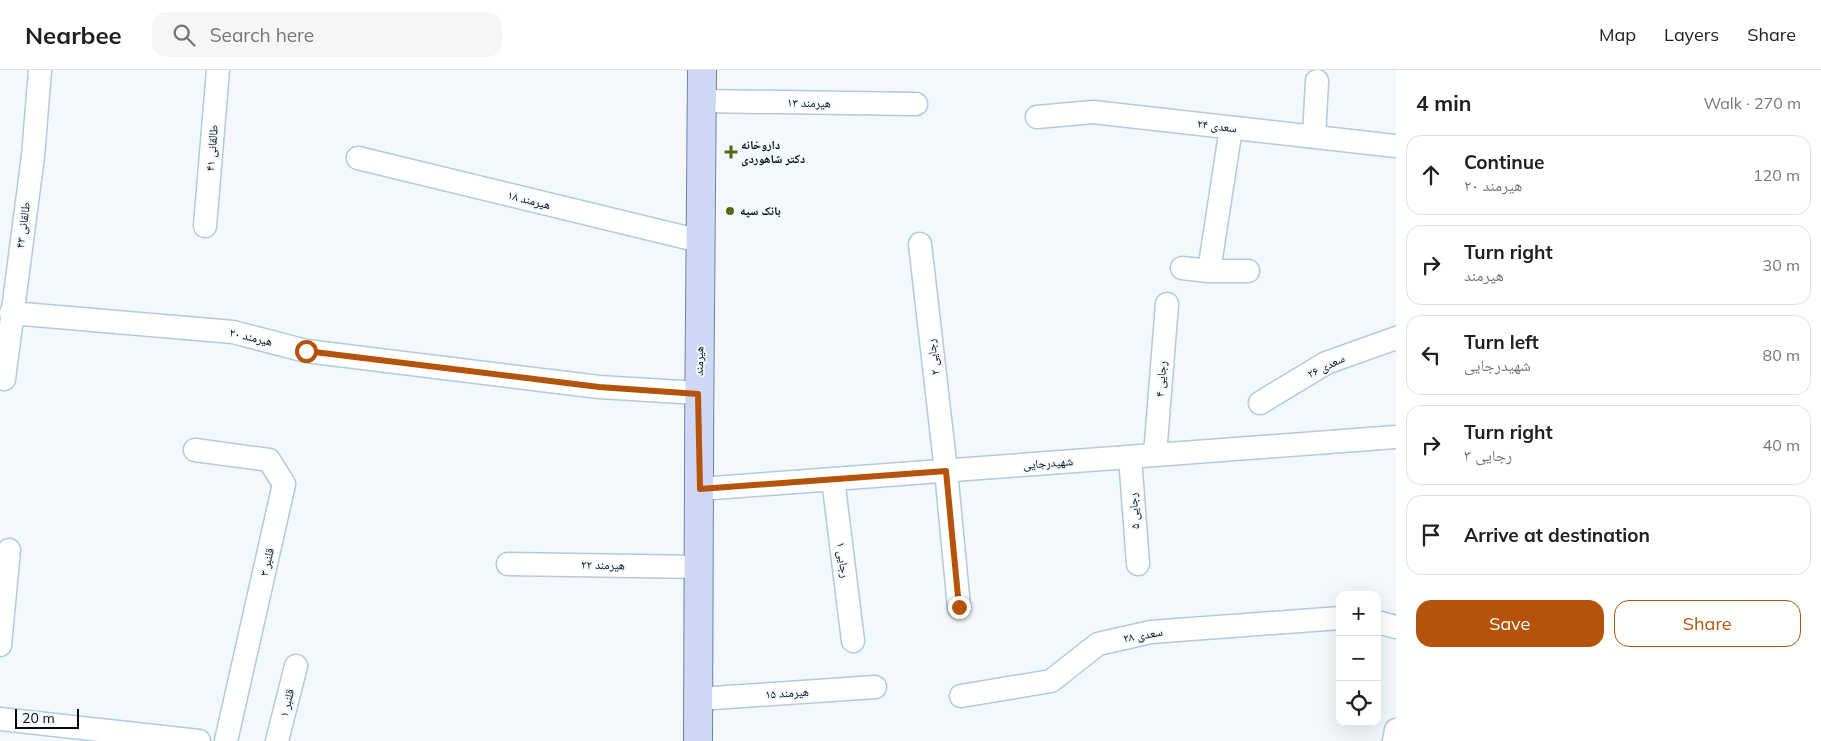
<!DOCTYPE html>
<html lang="en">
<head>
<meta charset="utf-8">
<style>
  body { margin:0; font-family:Mulish,"Noto Naskh Arabic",sans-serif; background:#f6f6f6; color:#202124 }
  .controls { position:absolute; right:15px; bottom:15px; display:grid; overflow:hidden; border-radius:10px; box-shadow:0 5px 20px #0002 }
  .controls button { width:45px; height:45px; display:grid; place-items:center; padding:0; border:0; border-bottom:1px solid #e0e0e0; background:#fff; color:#202124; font:25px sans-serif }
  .scale { position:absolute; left:15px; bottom:12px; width:64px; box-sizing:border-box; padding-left:5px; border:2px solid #050d14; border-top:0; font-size:14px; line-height:18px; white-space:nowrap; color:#050d14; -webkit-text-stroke:4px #f2f8fc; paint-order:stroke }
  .stop { position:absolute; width:15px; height:15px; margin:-11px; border:4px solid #b45309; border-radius:50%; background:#fff }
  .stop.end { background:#b45309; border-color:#fff; box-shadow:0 1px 5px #0008 }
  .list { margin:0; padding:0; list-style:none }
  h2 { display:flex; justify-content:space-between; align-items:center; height:65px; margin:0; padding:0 20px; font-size:21px }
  h2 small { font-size:16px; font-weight:400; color:#757577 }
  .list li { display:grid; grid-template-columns:32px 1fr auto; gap:15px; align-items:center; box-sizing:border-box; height:80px; margin:0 10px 10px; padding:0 10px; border:1px solid #e0e0e0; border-radius:15px }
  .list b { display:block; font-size:19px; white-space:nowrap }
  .list p { margin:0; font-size:16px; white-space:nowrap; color:#757577 }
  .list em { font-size:16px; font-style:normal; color:#757577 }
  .actions { display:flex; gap:10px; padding:15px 20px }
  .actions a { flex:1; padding:11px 0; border:1px solid #b45309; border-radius:15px; text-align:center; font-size:18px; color:#b45309 }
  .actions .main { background:#b45309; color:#fff }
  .icon { flex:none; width:28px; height:28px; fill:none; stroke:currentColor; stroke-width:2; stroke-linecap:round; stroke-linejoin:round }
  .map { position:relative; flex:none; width:1396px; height:671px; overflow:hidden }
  header { display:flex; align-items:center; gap:30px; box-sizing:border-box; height:70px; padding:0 25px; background:#fff; border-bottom:1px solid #e0e0e0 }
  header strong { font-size:24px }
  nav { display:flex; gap:28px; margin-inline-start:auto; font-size:18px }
  .search { width:350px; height:45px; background:#f6f6f6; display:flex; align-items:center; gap:12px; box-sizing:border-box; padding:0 18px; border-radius:15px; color:#757577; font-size:19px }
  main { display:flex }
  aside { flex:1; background:#fff }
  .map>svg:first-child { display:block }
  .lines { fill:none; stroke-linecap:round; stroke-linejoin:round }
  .minor-casing { stroke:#b0cae0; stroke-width:25 }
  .major-casing { stroke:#7280a1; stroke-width:30 }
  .minor { stroke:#fff; stroke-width:22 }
  .major { stroke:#ced8f4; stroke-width:28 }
  .route { stroke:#b45309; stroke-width:6 }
  .poi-dot { fill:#566813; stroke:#f2f8fc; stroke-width:2 }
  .labels { text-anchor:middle; stroke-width:4; stroke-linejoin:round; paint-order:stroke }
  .street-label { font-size:12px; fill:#050d14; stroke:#f2f8fc }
  .poi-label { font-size:12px; font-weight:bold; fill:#050d14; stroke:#f2f8fc; text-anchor:start }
</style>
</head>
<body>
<header>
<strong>Nearbee</strong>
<div class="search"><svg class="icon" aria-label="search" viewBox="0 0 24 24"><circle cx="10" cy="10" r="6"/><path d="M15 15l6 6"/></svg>Search here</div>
<nav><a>Map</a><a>Layers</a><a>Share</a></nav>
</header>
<main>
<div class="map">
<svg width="1396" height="671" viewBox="0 0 1396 671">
  <rect width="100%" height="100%" fill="#f2f8fc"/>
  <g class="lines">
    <defs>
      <path id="minor" d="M701 31 916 34
        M1037 47 1093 42 1396 76
        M1314 67 1317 11
        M358 88 700 171
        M205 156 218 0
        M920 174 946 401 959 537
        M1182 198 1209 201H1248
        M1209 201 1231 58
        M11 243 233 262 306 281 599 317 698 323
        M4 309 33 86 40 0
        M1260 333 1326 293 1396 268
        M195 380 269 390 284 414 226 671
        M1155 385 1167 234
        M1130 387 1138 494
        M833 409 853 571
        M700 419 1396 367
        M508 494 699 497
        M1377 552 1396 557
        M0 575 9 480
        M961 626 1051 611 1098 574 1151 562 1340 548
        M698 629 875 617
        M0 649 199 671
        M277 671 296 596
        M1394 671 1396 660"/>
      <path id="major" d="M698 671C699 447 699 224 702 0"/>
    </defs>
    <use href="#minor" class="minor-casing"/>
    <use href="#major" class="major-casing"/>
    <use href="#minor" class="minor"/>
    <use href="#major" class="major"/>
  </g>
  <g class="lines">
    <path class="route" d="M306 281 599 317 698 324 700 419 946 401 959 537"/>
  </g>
  <g class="poi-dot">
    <path d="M728.5 74.5h5v5h5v5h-5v5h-5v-5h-5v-5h5z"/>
    <circle cx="730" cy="141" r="5"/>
  </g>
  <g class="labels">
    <g class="street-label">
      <text transform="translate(809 33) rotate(1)" y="4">هیرمند ۱۳</text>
      <text transform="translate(1217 56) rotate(7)" y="4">سعدی ۲۴</text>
      <text transform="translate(212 78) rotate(-85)" y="4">طالقانی ۴۱</text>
      <text transform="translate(529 130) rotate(14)" y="4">هیرمند ۱۸</text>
      <text transform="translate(23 155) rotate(-82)" y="4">طالقانی ۴۳</text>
      <text transform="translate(251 267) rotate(13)" y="4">هیرمند ۲۰</text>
      <text transform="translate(933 287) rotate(-97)" y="4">رجایی ۲</text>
      <text transform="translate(699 291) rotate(-89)" y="4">هیرمند</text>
      <text transform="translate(1326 296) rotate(-26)" y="4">سعدی ۲۶</text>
      <text transform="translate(1161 309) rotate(-86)" y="4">رجایی ۴</text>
      <text transform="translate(1048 393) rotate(-4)" y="4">شهیدرجایی</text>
      <text transform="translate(1134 441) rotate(-94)" y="4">رجایی ۵</text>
      <text transform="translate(843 490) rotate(83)" y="4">رجایی ۱</text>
      <text transform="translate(267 492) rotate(-77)" y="4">قلنبر ۳</text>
      <text transform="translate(603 495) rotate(1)" y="4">هیرمند ۲۲</text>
      <text transform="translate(1143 565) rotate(-10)" y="4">سعدی ۲۸</text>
      <text transform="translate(787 623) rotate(-4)" y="4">هیرمند ۱۵</text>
      <text transform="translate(287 633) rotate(-76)" y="4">قلنبر ۱</text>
    </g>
    <g class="poi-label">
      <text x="741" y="79">داروخانه<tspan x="741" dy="14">دکتر شاهوردی</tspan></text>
      <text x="740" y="145">بانک سپه</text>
    </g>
  </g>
</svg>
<div class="controls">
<button>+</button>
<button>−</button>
<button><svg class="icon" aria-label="locate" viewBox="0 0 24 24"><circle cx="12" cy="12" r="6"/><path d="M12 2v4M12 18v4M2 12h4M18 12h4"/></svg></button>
</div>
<div class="scale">20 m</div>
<div class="stop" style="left:306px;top:281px"></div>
<div class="stop end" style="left:959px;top:537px"></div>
</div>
<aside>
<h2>4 min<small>Walk · 270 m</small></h2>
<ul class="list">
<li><svg class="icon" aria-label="ahead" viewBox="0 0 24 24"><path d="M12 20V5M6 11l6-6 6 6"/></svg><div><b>Continue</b><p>هیرمند ۲۰</p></div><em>120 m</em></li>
<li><svg class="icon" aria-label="right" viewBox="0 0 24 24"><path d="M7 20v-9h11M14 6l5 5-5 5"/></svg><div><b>Turn right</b><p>هیرمند</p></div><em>30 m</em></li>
<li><svg class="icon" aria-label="left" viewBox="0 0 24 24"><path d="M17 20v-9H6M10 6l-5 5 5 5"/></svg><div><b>Turn left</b><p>شهیدرجایی</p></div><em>80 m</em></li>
<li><svg class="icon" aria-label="right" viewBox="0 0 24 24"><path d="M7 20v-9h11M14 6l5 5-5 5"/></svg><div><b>Turn right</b><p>رجایی ۳</p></div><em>40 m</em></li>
<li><svg class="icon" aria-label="arrive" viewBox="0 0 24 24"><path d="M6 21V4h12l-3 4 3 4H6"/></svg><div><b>Arrive at destination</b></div></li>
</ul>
<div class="actions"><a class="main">Save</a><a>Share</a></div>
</aside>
</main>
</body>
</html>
